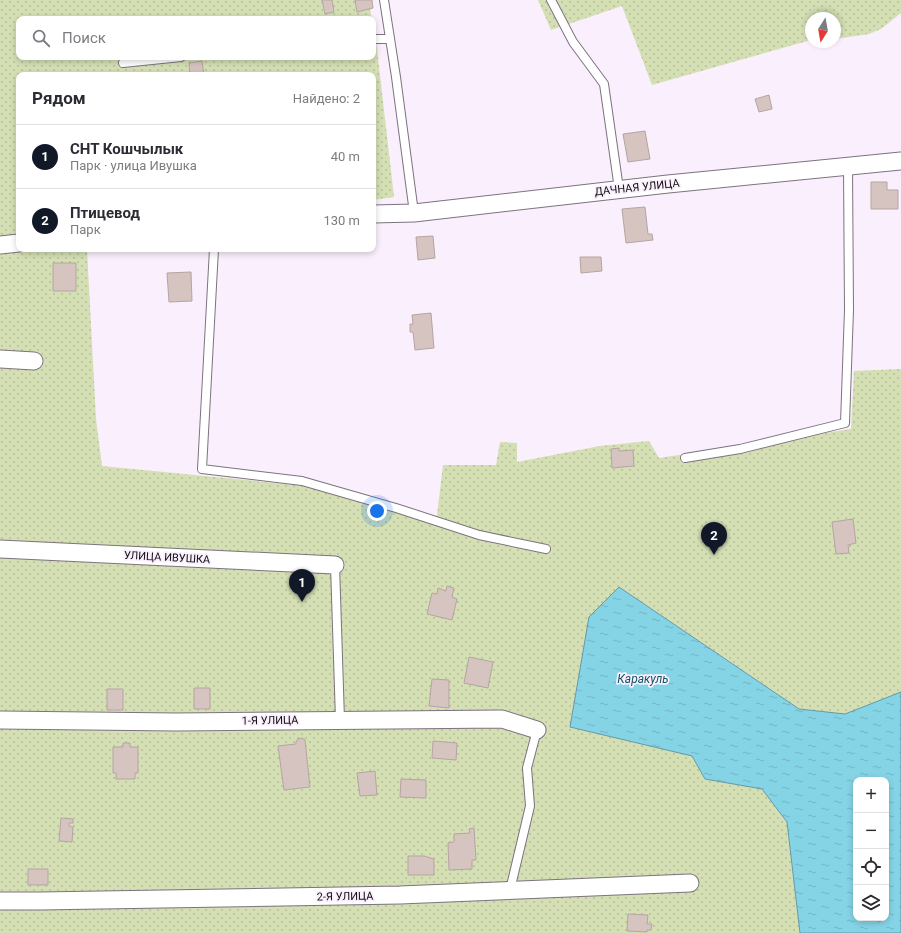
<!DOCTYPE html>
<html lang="ru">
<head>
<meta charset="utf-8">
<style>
  body { margin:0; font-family:Roboto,sans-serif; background:#f7f7f7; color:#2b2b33 }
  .controls { position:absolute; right:12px; bottom:12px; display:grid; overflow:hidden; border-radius:8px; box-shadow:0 2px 6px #0003 }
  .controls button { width:36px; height:36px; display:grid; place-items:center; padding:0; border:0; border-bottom:1px solid #e1e1e2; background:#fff; color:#2b2b33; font:20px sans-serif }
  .compass { position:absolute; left:805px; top:12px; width:36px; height:36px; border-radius:50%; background:#fff; box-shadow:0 2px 6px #0003; rotate:191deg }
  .you { position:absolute; left:377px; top:511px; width:14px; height:14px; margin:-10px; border:3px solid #fff; border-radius:50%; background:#1a73e8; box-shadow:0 0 0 6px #1a73e833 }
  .badge { display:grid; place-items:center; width:26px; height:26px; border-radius:50%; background:#111827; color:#fff; font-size:13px; font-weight:700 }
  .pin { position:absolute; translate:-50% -33px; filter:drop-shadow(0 1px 2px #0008) }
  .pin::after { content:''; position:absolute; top:21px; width:14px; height:12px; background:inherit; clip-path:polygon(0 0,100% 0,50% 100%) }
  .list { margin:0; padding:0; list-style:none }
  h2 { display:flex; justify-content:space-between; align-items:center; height:52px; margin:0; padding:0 16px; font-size:17px }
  h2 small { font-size:13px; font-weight:400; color:#7c7c81 }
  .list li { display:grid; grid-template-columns:26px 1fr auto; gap:12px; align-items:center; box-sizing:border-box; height:64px; padding:0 16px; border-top:1px solid #e1e1e2 }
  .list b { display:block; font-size:15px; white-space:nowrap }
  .list p { margin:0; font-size:13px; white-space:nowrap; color:#7c7c81 }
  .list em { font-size:13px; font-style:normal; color:#7c7c81 }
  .icon { flex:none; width:22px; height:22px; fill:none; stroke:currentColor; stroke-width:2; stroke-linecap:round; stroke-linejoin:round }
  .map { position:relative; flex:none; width:901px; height:933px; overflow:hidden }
  .search { position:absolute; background:#fff; box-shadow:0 2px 6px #0003; left:16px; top:16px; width:360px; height:44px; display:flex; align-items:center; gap:10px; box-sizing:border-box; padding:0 14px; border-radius:8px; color:#7c7c81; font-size:15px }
  .panel { position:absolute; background:#fff; box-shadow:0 2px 6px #0003; left:16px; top:72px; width:360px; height:180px; border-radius:8px }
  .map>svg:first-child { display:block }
  .garden { fill:url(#garden-dots) }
  .water { fill:url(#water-ripples); stroke:#6399a7; fill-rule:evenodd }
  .building { fill:#d6c4c1; stroke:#b6a4a1 }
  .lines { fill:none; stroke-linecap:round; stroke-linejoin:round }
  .service-casing { stroke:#7d737f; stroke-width:10 }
  .minor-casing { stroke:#7d737f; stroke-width:19 }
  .service { stroke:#fff; stroke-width:8 }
  .minor { stroke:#fff; stroke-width:17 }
  .labels { text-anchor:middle; stroke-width:3.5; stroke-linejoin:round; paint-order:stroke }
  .street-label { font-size:11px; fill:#130f13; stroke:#faeffc }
  .water-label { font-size:12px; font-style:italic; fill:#105562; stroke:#faeffc }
</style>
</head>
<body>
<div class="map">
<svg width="901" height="933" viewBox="0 0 901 933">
  <defs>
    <pattern id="garden-dots" width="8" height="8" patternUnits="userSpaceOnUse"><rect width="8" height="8" fill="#d4dfb4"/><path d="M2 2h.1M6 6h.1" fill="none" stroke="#b5be9a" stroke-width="1.8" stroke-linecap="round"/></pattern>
    <pattern id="water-ripples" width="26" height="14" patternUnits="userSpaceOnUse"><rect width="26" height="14" fill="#85d4e6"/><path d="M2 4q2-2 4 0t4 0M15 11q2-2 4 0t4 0" fill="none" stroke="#72b5c4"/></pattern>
  </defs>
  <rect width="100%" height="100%" fill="#faeffc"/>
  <path class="garden" d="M0 0H368L372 19H19V57H373V25L375 32 394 197 373 200V75H19V249H87L96 419 102 466 316 487 436 524 443 465H496L500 442 517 443V462L600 446 649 441 659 458 851 429 854 371 901 369V692L845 714 799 709 619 587 570 727 692 756 705 779 762 789 787 822 800 933H0Z
    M538 0H901V13L881 29 869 34 835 39V18H811V40L652 85 622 6 551 30Z"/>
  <path class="water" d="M619 587 799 709 845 714 901 692V933H800L787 822 762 789 705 779 692 756 570 727 589 617ZM856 780H886V918H856Z"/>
  <path class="building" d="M322 0H332L334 12 325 14Z
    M355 0H372L373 8 357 12Z
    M202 61 204 75H190L189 63Z
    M769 95 772 109 759 112 755 99Z
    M645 131 650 159 628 162 623 134Z
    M871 182H887V190H898V209H871Z
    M645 207 648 234H652L653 240 626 243 622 209Z
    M433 236 435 258 418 260 416 237Z
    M580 257H601L602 271 581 273Z
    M53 263H76V291H53Z
    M191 272 192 301 169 302 167 273Z
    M431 313 434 348 415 350 413 332H410V324H413L412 315Z
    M619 448V451L633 450 634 466 612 468 611 449Z
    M853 519 856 543 848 545 849 553 836 554 832 522Z
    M447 586 454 588 452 597 457 599 452 620 427 614 432 593 437 594 438 588 446 591Z
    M469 657 493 662 488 688 464 683Z
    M432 679 449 680V708L429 706Z
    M194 688H210V709H194Z
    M107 689H123V710H107Z
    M302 738 305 740 310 787 284 790 278 746 296 744V742L298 739Z
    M433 741 457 743 456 760 432 758Z
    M123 743H130V747H138V773H135V779H116V773H113V747H123Z
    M375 771 377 795 360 796 357 773Z
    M401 779 426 780V798L400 797Z
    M61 818 73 819V823H69V826L73 827 72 842 59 841Z
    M474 828 476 860H472V869L449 870 448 843 454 842V834L470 833 469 829Z
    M408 856H424L434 859V875H408Z
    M28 869H48V885H28Z
    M628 914 648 915 647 924H652L651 930H647V932L627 931Z"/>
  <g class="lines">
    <defs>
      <path id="service" d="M384 0 396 77 414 213
        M551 0 573 42 604 84 619 189
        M373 39H390
        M123 63 181 57
        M214 249 202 469 302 481 396 508 479 535 546 549
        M685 458 740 449 845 423 849 310 848 166
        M335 565 340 720
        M510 890 530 806 527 768 537 730"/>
      <path id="minor" d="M373 214 414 213 668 184 901 161
        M0 245 19 243
        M0 359 34 361
        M0 549 335 565
        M0 720 176 722 502 719 537 730
        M0 901H40L400 895 690 883"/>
    </defs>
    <use href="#service" class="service-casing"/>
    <use href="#minor" class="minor-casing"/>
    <use href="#service" class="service"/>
    <use href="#minor" class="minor"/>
  </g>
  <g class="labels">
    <g class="street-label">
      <text transform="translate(637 187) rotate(-6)" y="4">ДАЧНАЯ УЛИЦА</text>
      <text transform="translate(167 557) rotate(3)" y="4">УЛИЦА ИВУШКА</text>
      <text transform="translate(270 720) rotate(-1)" y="4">1-Я УЛИЦА</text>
      <text transform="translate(345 896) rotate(-1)" y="4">2-Я УЛИЦА</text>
    </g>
    <g class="water-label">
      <text x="643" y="683">Каракуль</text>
    </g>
  </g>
</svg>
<div class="controls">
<button>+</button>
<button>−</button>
<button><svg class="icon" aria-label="locate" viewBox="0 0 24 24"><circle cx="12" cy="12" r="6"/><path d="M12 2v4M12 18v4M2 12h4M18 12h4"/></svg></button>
<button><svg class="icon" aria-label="layers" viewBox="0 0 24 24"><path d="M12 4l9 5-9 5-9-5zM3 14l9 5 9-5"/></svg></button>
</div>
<svg class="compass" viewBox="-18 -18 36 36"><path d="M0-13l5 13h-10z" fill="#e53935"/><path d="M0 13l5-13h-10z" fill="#7c7c81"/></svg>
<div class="you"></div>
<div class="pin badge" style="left:302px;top:602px">1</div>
<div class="pin badge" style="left:714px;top:555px">2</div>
<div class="search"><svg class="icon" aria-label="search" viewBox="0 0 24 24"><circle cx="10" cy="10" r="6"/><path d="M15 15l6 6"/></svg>Поиск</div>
<section class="panel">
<h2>Рядом<small>Найдено: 2</small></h2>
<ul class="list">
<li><span class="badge">1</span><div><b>СНТ Кошчылык</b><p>Парк · улица Ивушка</p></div><em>40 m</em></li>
<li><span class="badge">2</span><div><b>Птицевод</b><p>Парк</p></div><em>130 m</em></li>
</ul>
</section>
</div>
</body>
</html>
